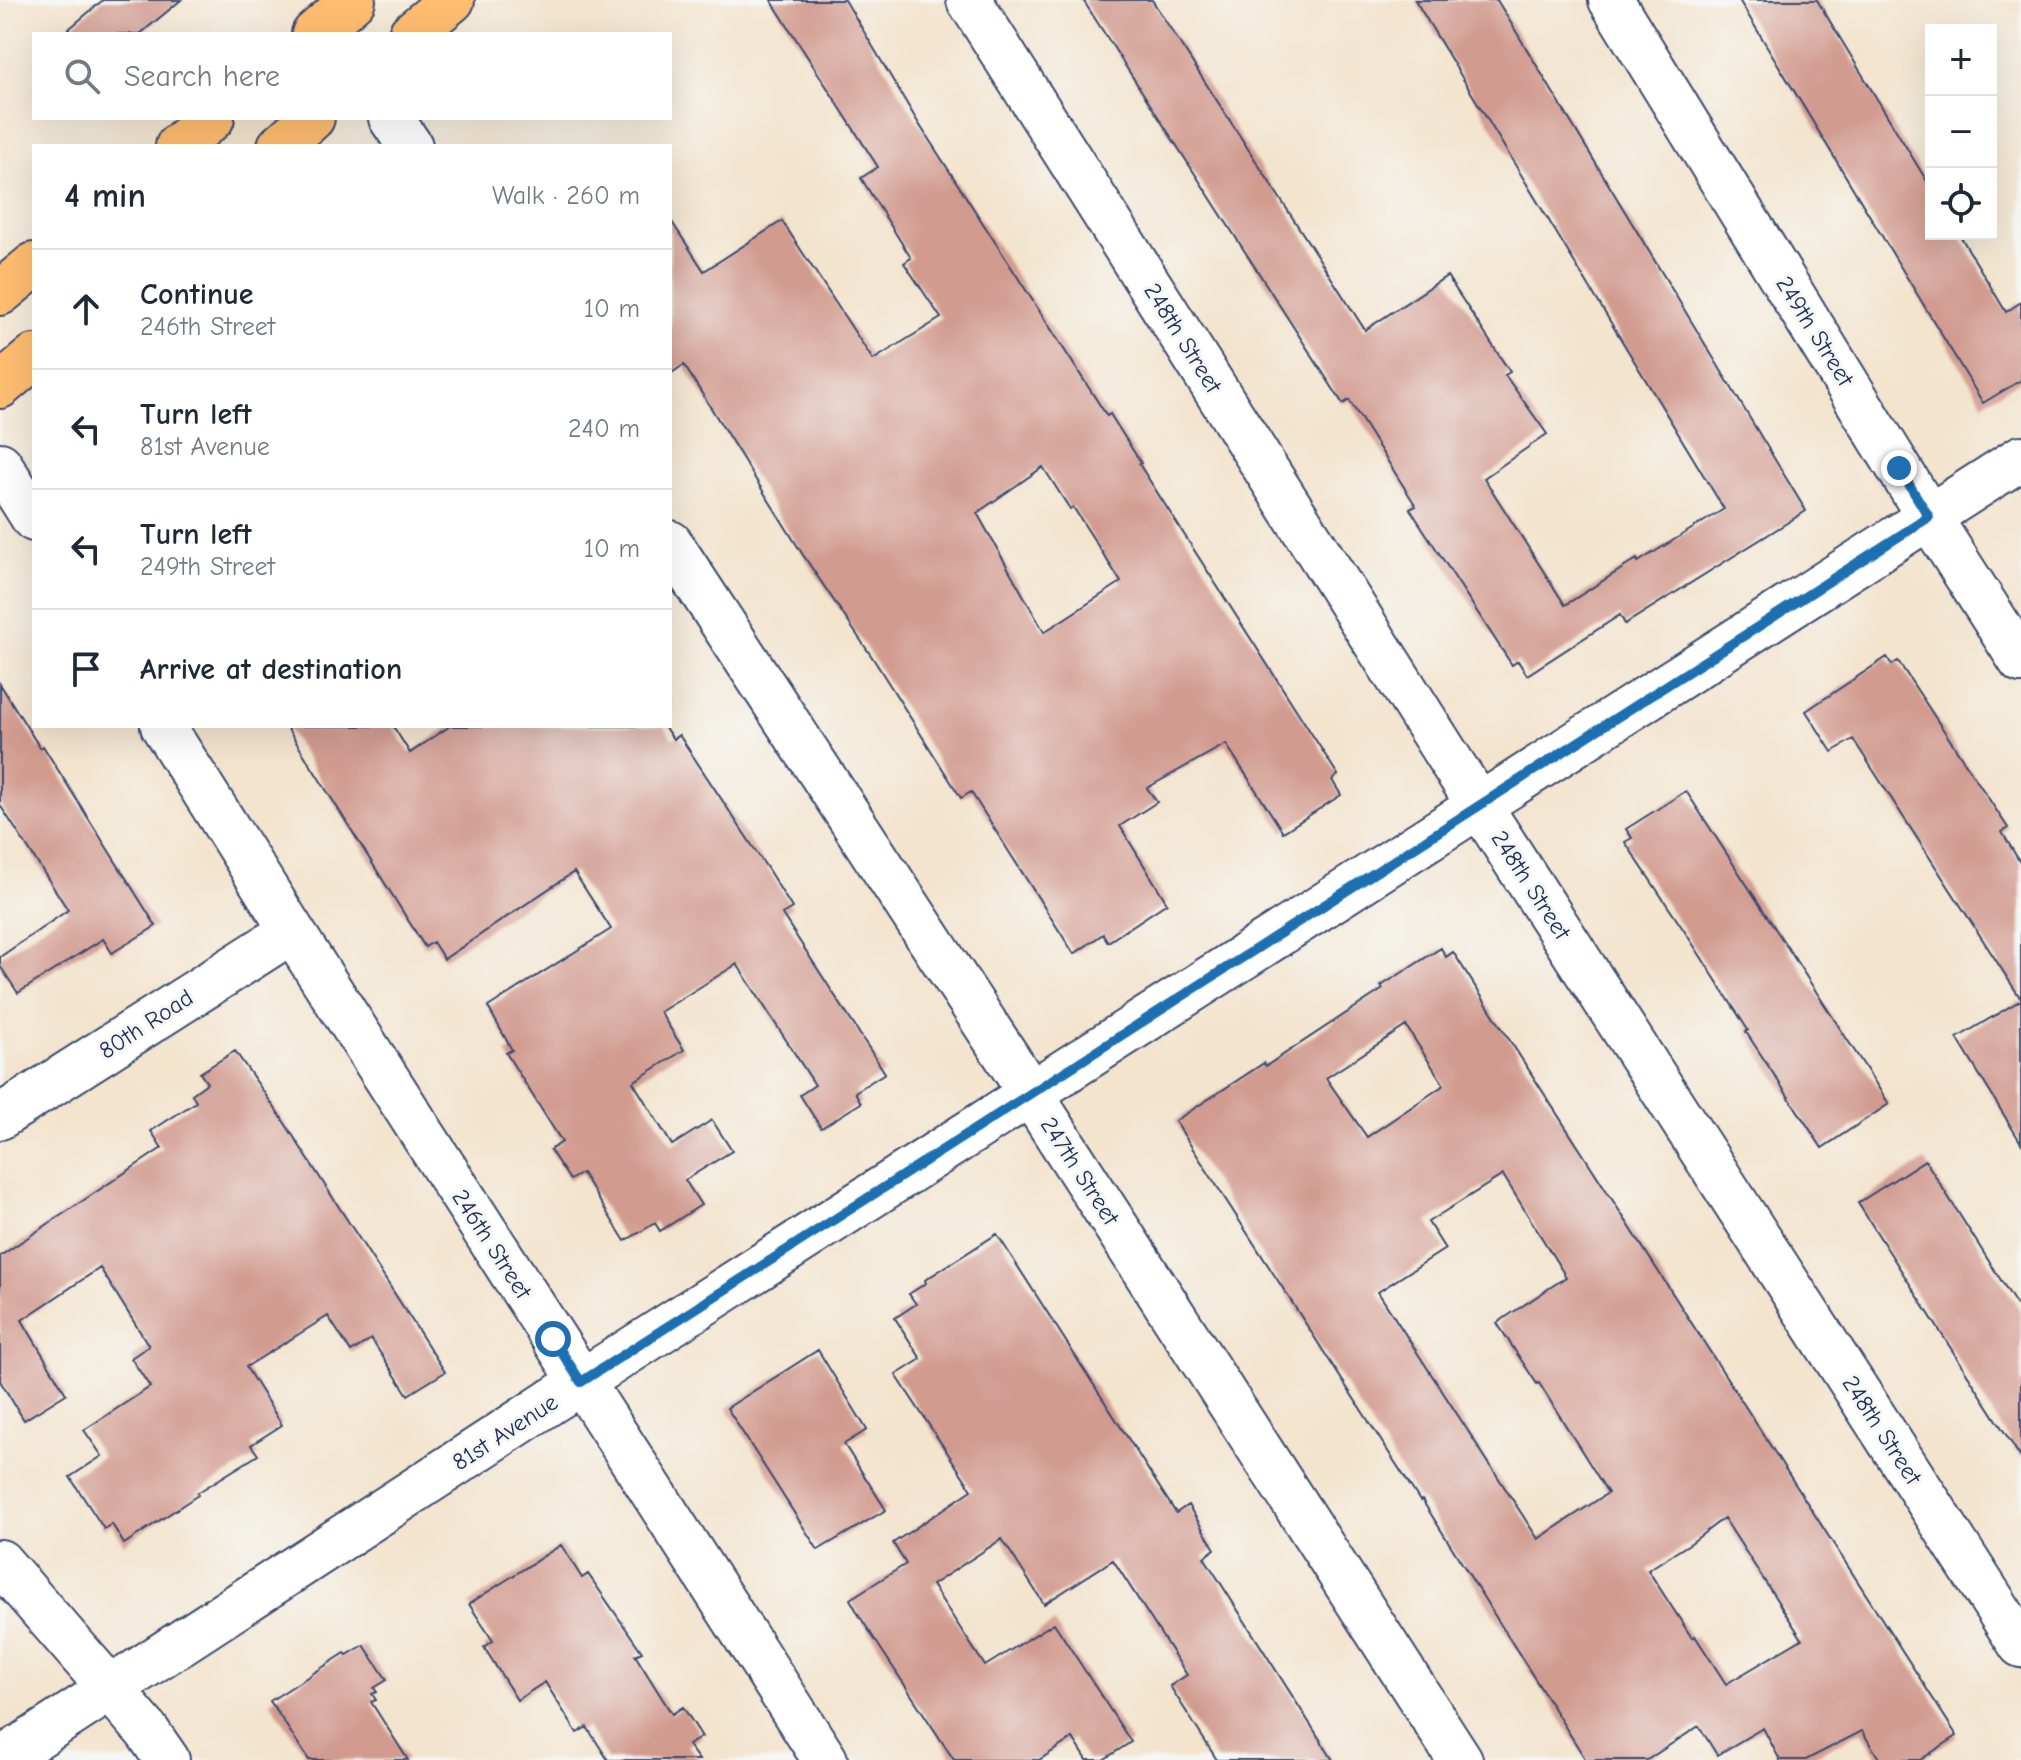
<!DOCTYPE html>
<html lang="en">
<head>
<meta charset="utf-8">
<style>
  body { margin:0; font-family:"Comic Neue",sans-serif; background:#f6f6f7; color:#1f2937 }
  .controls { position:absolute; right:24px; top:24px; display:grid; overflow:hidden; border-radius:0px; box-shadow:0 8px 32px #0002 }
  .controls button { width:72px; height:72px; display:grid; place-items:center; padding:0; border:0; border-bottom:2px solid #e0e1e3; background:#fff; color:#1f2937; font:40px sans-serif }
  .stop { position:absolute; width:24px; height:24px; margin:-18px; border:6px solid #1f6fb2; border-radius:50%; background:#fff }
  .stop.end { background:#1f6fb2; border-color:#fff; box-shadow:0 2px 8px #0008 }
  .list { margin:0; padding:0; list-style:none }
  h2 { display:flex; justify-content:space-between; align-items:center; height:104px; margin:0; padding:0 32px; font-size:34px }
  h2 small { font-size:26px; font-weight:400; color:#747a83 }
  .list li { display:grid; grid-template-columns:52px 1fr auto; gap:24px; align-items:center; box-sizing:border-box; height:120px; padding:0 32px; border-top:2px solid #e0e1e3 }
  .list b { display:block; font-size:30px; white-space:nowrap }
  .list p { margin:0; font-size:26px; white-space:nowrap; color:#747a83 }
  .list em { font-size:26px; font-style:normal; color:#747a83 }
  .icon { flex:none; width:44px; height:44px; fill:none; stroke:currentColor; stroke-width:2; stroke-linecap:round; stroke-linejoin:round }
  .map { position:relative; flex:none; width:2021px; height:1760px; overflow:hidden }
  .search { position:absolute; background:#fff; box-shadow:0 8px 32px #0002; left:32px; top:32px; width:640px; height:88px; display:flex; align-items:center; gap:20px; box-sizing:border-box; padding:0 28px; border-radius:0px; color:#747a83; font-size:30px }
  .panel { position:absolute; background:#fff; box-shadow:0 8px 32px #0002; left:32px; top:144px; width:640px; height:584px; border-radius:0px }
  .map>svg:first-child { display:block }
  .building { fill:#d29b90; fill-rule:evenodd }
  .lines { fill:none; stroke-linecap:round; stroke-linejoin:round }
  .minor-casing { stroke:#3b4a6f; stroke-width:48 }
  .tertiary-casing { stroke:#3b4a6f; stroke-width:48 }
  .primary-casing { stroke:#3b4a6f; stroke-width:48 }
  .minor { stroke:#fff; stroke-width:44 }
  .tertiary { stroke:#fff; stroke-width:44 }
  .primary { stroke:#febc70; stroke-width:44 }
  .route { stroke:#1f6fb2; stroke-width:10 }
  .labels { text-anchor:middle; stroke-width:6; stroke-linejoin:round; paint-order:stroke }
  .street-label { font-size:24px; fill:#1b2f5e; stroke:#f6f6f2 }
</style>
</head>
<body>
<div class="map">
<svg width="2021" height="1760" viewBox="0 0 2021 1760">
  <rect width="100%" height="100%" fill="#f6f6f2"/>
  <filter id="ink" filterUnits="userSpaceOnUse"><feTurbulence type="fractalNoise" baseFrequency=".0125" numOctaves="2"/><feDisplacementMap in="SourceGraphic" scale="16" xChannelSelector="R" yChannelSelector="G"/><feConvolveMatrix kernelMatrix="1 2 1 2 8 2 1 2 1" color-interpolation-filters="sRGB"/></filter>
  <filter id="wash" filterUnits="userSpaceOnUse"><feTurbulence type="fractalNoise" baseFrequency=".006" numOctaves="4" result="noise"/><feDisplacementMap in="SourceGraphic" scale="32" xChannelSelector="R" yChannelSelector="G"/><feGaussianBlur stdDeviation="1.8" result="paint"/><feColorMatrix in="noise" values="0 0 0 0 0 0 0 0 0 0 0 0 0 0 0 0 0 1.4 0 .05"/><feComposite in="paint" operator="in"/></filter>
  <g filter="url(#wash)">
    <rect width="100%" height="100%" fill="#f3e4ce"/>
    <g id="blocks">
      <path class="building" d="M103 0H181L140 34H63Z
        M771 0H845L919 124 1107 416 1110 414 1141 463 1139 464 1338 775 1332 780 1341 795 1283 832 1226 744 1147 788 1157 802 1120 826 1167 903 1108 942 1103 934 1074 954 971 792 961 798 874 660 803 555 684 365 670 374V219L704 271 782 221 873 360 941 318 904 263 911 258 861 178 878 167ZM1043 467 1070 509 1073 507 1121 582 1044 632 977 513Z
        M1083 0H1152L1365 330 1447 276 1510 372 1505 375 1547 434 1484 478 1565 605 1637 559 1638 562 1724 509 1415 0H1497L1806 511 1625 624 1620 615 1527 675 1518 661 1512 665 1410 509 1416 506 1349 400 1343 404Z
        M1739 0H1817L1931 188V234H1959L2006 312 2021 302V380L1983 403Z
        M1887 657 1892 665 1898 661 2008 828 2002 832 2021 864V999L1853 739 1832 752 1806 711Z
        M0 684 40 748 43 746 156 926 112 953 103 939 18 993 0 966V957L68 910 0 805Z
        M286 726H393L410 753 450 726H664L673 739 679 735 769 871 792 908 782 914 885 1073 855 1092 861 1103 821 1128 800 1095 815 1085 737 964 660 1012 684 1050 633 1082 672 1145 712 1120 732 1151 685 1180 701 1205 660 1231 655 1223 625 1241 582 1173 570 1180 550 1150 562 1142 506 1053 512 1050 488 1007 611 929 574 872 444 959 433 942 425 947Z
        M1686 791 1889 1104 1822 1148 1746 1032 1748 1030 1687 935 1625 842 1632 838 1626 829Z
        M1441 948 1446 957 1453 952 1957 1736 1920 1760H1880L1862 1731 1806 1760H1780L1763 1728 1717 1755 1699 1726 1647 1760H1586L1422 1500 1420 1501 1175 1121 1264 1063 1266 1066 1383 989 1381 986ZM1406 1026 1444 1085 1367 1137 1326 1078ZM1503 1175 1566 1277 1497 1323 1537 1384 1539 1383 1608 1493 1538 1539 1378 1292 1445 1249 1428 1222ZM1724 1518 1802 1639 1726 1684 1695 1636 1692 1638 1648 1570 1691 1543Z
        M2021 1000V1143L1957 1038Z
        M235 1051 281 1117 445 1372 408 1395 371 1339 351 1352 328 1316 246 1367 282 1425 251 1445 258 1455 197 1493 198 1495 124 1544 112 1524 104 1529 70 1477 102 1456 84 1430 150 1387 131 1358 149 1346 100 1268 22 1320 66 1394 24 1420 0 1381V1256L162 1148 151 1131 196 1102 192 1094 207 1083 200 1073Z
        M1925 1160 2021 1312V1458L1858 1203Z
        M997 1234 1176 1513 1188 1505 1215 1549 1204 1557 1333 1760H1217L1170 1686 1187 1675 1113 1560 1044 1604 1002 1539 932 1585 985 1666 1054 1623 1131 1742 1103 1760H1087L1073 1738 1039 1760H954L860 1617 850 1599 906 1564 893 1543 972 1490 896 1375 921 1359 895 1318 916 1304 909 1294 926 1283 925 1280Z
        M818 1350 867 1430 844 1444 886 1510 818 1550 727 1408Z
        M561 1545 582 1578 588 1574 642 1652 635 1655 672 1714 683 1707 702 1737 688 1745 699 1760H608L587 1727 577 1733 545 1682 517 1700 484 1647 493 1641 469 1604Z
        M364 1645 387 1680 374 1688 377 1692 372 1694 376 1700 371 1702 408 1760H309L270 1701 345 1653 347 1655Z"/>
    </g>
  </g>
  <g filter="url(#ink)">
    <use href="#blocks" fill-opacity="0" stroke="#3b4a6f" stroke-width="2"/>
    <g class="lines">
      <defs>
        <path id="minor" d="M969 0 1450 760 2021 1645
          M1611 0 1929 517 2021 661
          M391 118 410 146
          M0 465 34 519
          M670 543 1003 1051 1460 1760
          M163 726 292 931 825 1760
          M0 1117 292 931
          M1 1760 581 1382 2021 458"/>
        <path id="tertiary" d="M0 1562 147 1731 167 1760"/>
        <path id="primary" d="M314 34 353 0
          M411 34 452 0
          M178 146 212 118
          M280 146 312 118
          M0 293 34 265
          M0 386 34 357"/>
      </defs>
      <use href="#minor" class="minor-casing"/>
      <use href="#tertiary" class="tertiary-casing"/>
      <use href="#primary" class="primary-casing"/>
      <use href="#minor" class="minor"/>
      <use href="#tertiary" class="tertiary"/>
      <use href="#primary" class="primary"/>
    </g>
  </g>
  <g class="lines" filter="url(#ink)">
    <path class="route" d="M553 1339 581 1382 1929 517 1899 468"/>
  </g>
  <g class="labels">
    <g class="street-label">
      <text transform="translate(1815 331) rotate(58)" y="8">249th Street</text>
      <text transform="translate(1183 338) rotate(58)" y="8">248th Street</text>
      <text transform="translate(1531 885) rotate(57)" y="8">248th Street</text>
      <text transform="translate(146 1024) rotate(-33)" y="8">80th Road</text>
      <text transform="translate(1080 1171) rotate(57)" y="8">247th Street</text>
      <text transform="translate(492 1244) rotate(57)" y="8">246th Street</text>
      <text transform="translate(1882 1430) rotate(57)" y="8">248th Street</text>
      <text transform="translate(505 1432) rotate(-33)" y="8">81st Avenue</text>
    </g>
  </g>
</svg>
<div class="controls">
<button>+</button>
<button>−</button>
<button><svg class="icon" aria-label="locate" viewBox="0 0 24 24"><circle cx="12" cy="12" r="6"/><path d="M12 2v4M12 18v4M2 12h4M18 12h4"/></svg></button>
</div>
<div class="stop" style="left:553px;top:1339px"></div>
<div class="stop end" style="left:1899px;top:468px"></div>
<div class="search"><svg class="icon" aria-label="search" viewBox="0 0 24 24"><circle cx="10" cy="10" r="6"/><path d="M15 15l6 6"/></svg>Search here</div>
<section class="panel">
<h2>4 min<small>Walk · 260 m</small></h2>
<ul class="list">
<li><svg class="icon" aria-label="ahead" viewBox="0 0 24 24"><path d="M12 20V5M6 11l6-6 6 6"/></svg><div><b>Continue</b><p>246th Street</p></div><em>10 m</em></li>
<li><svg class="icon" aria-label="left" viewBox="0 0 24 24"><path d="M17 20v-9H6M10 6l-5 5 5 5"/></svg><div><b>Turn left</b><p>81st Avenue</p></div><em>240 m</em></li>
<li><svg class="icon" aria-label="left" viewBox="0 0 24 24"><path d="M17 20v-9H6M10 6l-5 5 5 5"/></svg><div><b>Turn left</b><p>249th Street</p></div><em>10 m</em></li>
<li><svg class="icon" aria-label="arrive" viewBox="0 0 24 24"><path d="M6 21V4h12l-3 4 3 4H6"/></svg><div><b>Arrive at destination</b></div></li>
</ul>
</section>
</div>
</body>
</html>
